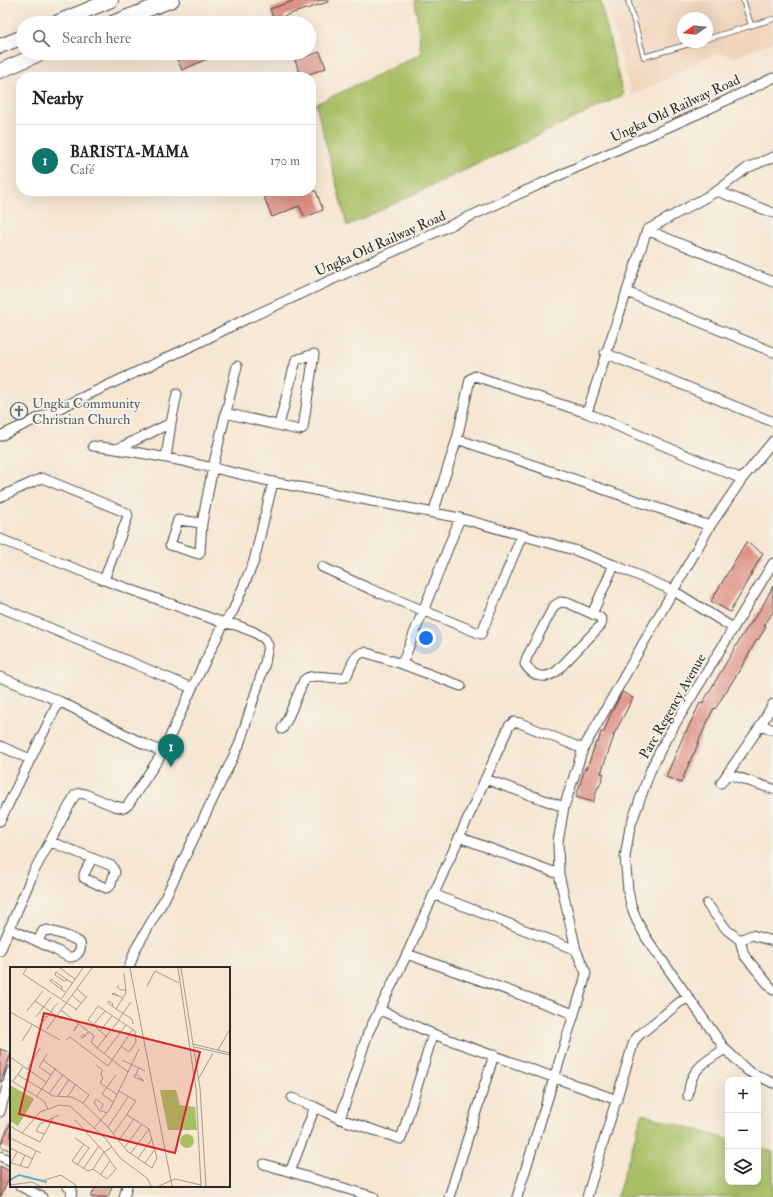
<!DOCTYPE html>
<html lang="en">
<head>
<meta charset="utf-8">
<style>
  body { margin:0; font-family:"IM FELL Double Pica",serif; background:#f6f6f6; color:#222 }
  .controls { position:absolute; right:12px; bottom:12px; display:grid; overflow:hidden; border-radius:8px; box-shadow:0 4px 16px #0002 }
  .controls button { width:36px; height:36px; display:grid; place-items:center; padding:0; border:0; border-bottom:1px solid #e0e0e0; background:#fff; color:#222; font:20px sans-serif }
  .compass { position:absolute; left:677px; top:12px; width:36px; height:36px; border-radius:50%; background:#fff; box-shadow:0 4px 16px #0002; rotate:256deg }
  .you { position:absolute; left:426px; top:638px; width:14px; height:14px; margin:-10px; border:3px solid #fff; border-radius:50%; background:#1a73e8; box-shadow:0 0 0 6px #1a73e833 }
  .badge { display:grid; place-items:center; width:26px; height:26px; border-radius:50%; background:#0f766e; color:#fff; font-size:13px; font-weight:700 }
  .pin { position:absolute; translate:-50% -33px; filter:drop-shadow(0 1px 2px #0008) }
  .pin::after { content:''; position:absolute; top:21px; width:14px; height:12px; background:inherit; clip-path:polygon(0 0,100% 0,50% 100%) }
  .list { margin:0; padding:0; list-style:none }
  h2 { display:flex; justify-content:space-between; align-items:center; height:52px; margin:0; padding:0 16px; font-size:17px }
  h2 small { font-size:13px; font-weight:400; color:#767676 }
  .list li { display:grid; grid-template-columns:26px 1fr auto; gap:12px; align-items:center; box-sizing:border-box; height:72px; padding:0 16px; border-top:1px solid #e0e0e0 }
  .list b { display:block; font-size:15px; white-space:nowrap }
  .list p { margin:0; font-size:13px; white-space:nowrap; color:#767676 }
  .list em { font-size:13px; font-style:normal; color:#767676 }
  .icon { flex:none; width:22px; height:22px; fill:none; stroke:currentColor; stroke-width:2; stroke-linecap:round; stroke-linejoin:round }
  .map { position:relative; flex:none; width:773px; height:1197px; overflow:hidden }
  .search { position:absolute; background:#fff; box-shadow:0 4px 16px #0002; left:16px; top:16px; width:300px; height:44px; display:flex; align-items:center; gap:10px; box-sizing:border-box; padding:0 14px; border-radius:22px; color:#767676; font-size:15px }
  .panel { position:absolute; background:#fff; box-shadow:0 4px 16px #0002; left:16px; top:72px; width:300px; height:124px; border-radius:16px }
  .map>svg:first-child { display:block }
  .built { fill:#f1d5bd; fill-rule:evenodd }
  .green { fill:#a8bf64; stroke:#6a7548 }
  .building { fill:#dd9085 }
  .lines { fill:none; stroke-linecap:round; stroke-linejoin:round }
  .service-casing { stroke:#494744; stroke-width:6 }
  .minor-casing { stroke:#494744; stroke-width:11 }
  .primary-casing { stroke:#494744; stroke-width:16 }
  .service { stroke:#fff; stroke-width:4.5 }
  .minor { stroke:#fff; stroke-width:9 }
  .primary { stroke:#fff; stroke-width:14 }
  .labels { text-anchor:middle; stroke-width:3.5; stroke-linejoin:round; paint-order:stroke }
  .street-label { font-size:14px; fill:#2b2b2b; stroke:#f7f3e8 }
  .worship-label { font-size:14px; fill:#5b616d; stroke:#f7f3e8; text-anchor:start }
  .inset-river { fill:none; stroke:#5cadd7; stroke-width:2 }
  .inset-road { fill:none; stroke:#a59b8f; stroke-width:1 }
  .view { fill:#d62828; fill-opacity:0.15; stroke:#d62828; stroke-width:2 }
  .inset-edge { fill:none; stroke:#2b2b2b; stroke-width:2 }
</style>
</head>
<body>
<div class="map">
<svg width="773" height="1197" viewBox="0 0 773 1197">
  <rect width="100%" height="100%" fill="#f7f3e8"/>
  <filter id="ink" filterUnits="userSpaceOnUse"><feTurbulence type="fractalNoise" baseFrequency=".025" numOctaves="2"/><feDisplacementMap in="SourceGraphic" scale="8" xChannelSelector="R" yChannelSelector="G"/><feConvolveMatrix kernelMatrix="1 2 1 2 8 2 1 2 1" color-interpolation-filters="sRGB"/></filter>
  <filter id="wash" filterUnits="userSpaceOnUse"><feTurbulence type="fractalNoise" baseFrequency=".012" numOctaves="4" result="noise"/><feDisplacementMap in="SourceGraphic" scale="16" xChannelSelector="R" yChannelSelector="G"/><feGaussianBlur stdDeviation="0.9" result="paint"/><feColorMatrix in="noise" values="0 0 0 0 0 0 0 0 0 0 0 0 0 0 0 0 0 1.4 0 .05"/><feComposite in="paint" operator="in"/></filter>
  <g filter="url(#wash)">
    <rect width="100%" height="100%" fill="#f6e6d2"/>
    <path class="built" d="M606 0H773V42L736 57 717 53 632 96ZM683 18H707V42H683Z"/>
    <path class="green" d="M415 0H600L623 95 347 226 316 104 421 54Z
      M642 1114 728 1139V1182H758V1148L773 1152V1197H617Z"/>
    <g id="blocks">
      <path class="building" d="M296 0H328V2L284 16 286 23H275L270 9Z
        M320 52 326 68 301 77 295 60Z
        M174 53H221L182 70Z
        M280 191H316L323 210 305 217 299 206 272 217 264 197Z
        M746 542 763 553 730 612 711 601Z
        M773 586V612L764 626 766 627 758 640 757 639 741 668 715 709 714 708 700 738 694 754H693L681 783 666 777 685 732H686L700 703 702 704 743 634 762 607Z
        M622 692 633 698 613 736H614L601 773 604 774 599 787H598L593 802 576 797 585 768 587 769 596 742 598 743 601 732H604L609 718Z
        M0 1049 11 1053 1 1082H0Z
        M11 1122V1151L0 1146Z
        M0 1166 11 1172V1175L0 1197Z
        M96 1186H112L108 1197H91Z"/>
    </g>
  </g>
  <g filter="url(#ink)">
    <use href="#blocks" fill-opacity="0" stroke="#494744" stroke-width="1"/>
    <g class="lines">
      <defs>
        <path id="service" d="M628 0 644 57 696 42
          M743 0 751 25
          M707 39 773 19"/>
        <path id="minor" d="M717 191 773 213
          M647 230 773 282
          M627 292 773 352
          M605 353 773 422
          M225 413 299 430 303 428 314 354 296 360 279 425
          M587 413C606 352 627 292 647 230L717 191 747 168 773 157
          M0 436 194 345 244 320 569 171 700 113 773 78
          M457 439 710 526
          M93 446C153 453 214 468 273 482
          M117 449 171 423 177 394
          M166 458 171 423
          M0 497 42 478 127 513 128 516 104 580
          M433 513 457 439 470 379 475 376 587 413 742 479
          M202 523 178 520 170 545 199 554 200 552 202 523 213 467 237 366
          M0 539 104 580 224 623 236 625 254 632 265 639 268 645 265 663 239 745 164 900 135 950 129 968
          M773 563 666 739 651 769 630 827 625 857 628 890 631 905 637 921 647 939 725 1049 748 1071 773 1083
          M322 567 368 588 481 634 522 535
          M560 602 568 603 599 617 602 620 601 625 557 671C545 680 533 677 525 664L527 657 554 606Z
          M0 607 192 688
          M592 614 614 565
          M402 664 461 686
          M0 677 59 701 142 743 163 752
          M761 725 773 730
          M282 729 287 720 304 680C314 671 333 681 346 677 351 668 353 655 364 652L402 664 460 518
          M0 746 30 759
          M728 774 773 789
          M485 779 564 807
          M721 783 761 725 773 704
          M0 821 59 701
          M459 837 559 874
          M51 842 112 866 115 872 110 886 106 888 84 878V874L92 858
          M433 894 576 950
          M707 904 727 930 740 940 744 955 773 990
          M9 928C23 935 37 941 51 948 57 950 65 956 70 957 77 958 84 947 79 942 71 936 57 933 47 930L43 931 38 941
          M740 940 752 935 773 941
          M0 951 34 871 75 795 80 793 85 794 114 806 124 808 128 805 163 752 192 688 224 623 233 611 254 561 273 482 460 518 574 550 614 565 674 591 733 628
          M407 954 574 1014
          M380 1010 433 1034 617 1100
          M688 1096C689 1091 689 1086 691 1081 695 1066 713 1057 725 1049
          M292 1098 315 1107 340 1119 401 1139 433 1034
          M0 1112 11 1072
          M340 1119 368 1033 407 954 509 726 514 722 520 723 583 749
          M0 1156 11 1161
          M264 1164 374 1197
          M290 1172 315 1107
          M20 1186 42 1197
          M67 1186 72 1190 71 1197
          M124 1197 127 1186
          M449 1197 494 1055
          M517 1197 584 982 586 973 576 950 563 892 559 874 558 842 564 807 583 749 710 526 742 479 773 441
          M587 1197 634 1041 638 1036 680 1002 688 998"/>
        <path id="primary" d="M56 23 111 0
          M112 23 172 0
          M0 46 23 37
          M0 71 41 53"/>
      </defs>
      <use href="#service" class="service-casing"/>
      <use href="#minor" class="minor-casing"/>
      <use href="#primary" class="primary-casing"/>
      <use href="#service" class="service"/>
      <use href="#minor" class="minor"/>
      <use href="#primary" class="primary"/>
    </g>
  </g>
  <defs>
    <symbol id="church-ring" viewBox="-11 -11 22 22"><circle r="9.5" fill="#f7f3e8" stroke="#6b7280" stroke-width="1.5"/><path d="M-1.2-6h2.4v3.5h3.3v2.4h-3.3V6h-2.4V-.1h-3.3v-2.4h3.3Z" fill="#6b7280"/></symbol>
  </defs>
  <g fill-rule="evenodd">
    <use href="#church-ring" x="9" y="401" width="20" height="20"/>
  </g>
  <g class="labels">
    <g class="street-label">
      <text transform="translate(675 108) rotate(-25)" y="5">Ungka Old Railway Road</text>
      <text transform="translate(380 243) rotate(-24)" y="5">Ungka Old Railway Road</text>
      <text transform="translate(672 706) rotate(-60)" y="5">Parc Regency Avenue</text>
    </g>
    <g class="worship-label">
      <text x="32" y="408">Ungka Community<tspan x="32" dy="16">Christian Church</tspan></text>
    </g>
  </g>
  <g transform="translate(10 967)">
    <rect width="220" height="220" fill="#f6e6d2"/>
    <path d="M0 118 24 132 8 159 0 154ZM150 123H166L170 138 185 140 187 163H158ZM170 174a7 7 0 1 1 14 0a7 7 0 1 1-14 0Z" fill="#a8bf64"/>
    <path class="inset-river" d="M0 213 9 208 37 215"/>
    <path class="inset-road" d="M17 1 13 7 66 42M50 1 65 12M120 1 162 219M168 1 186 122 191 219M171 1 190 121 196 219M46 5 62 16M46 5 45 8 54 14 57 13M40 14 55 25M40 14 41 12 52 20 51 22M109 18 107 20 111 23H116M137 19 145 4 169 16M67 22 76 30M62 28 71 36M108 29 102 27 104 26 112 31M52 31 73 1M25 34 51 52M102 39 103 37 99 34 98 36 106 42 122 52 123 57M106 42 116 26 114 6M51 43 84 69 81 75 87 81 118 105 100 142 85 160M17 44 33 24M65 44 77 29M0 45 50 73M26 50 41 30M37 50 35 49 31 54 33 55 41 45 44 40 48 36M109 52 121 35M83 58 95 44M66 59 64 64 69 56M37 62 82 1M90 64 102 49M75 69 73 67 71 70 73 71 75 69 79 64M97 70 78 53 88 39 125 64 126 75 119 85 111 79M56 73 60 70 98 99 123 62M12 74 22 58M183 77 220 86M184 80 220 88M87 81 109 53M208 83 220 62M37 87 29 100 41 108M94 87 116 58M0 90 36 115M33 93 79 128 73 136M112 93 135 104M86 98 92 103 91 108 93 111 90 116 108 128M17 103 30 81M118 105 129 82M126 107 134 114 124 110 129 101M8 108 43 129 62 130 73 136 98 160 117 184 142 201 147 191 139 162 117 148M189 111 203 86M0 113 34 134 38 142M3 114 13 100M39 127 53 107M27 129 46 101M48 129 59 112M58 129 66 117M103 135 92 127 106 108M91 142 93 137 86 132 84 135 89 143 97 146M65 153 94 185 106 202 97 212 83 202M0 159 12 166 30 145 49 138 60 139 96 172 110 191 137 211 141 219M98 160 118 130M12 166 30 175 43 151M104 166 126 134 109 124M34 167 26 164 30 157 49 148M0 171 31 186M65 171 79 181 67 198M109 173 124 152M74 177 62 194 78 204 83 202 94 185 102 180M115 180 132 157M0 181 23 192M7 185 1 196 18 201 26 184M121 186 139 162M128 191 142 172M135 196 145 182M10 199 15 188M73 202 89 179M91 207 100 194M31 214 51 208 67 219M0 218 22 215 30 219M149 219 165 212 191 218"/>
    <path class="view" d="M34 46 190 85 165 186 9 147Z"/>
    <rect width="220" height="220" class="inset-edge"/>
  </g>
</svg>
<div class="controls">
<button>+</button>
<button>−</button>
<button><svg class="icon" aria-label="layers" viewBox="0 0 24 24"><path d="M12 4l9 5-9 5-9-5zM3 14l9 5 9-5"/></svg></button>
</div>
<svg class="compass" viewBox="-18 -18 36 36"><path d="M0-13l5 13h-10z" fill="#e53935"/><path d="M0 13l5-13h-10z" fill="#767676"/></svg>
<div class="you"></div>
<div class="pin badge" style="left:171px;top:767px">1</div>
<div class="search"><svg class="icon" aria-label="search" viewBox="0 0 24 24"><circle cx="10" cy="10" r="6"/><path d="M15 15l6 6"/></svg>Search here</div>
<section class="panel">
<h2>Nearby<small></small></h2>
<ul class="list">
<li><span class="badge">1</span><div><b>BARISTA-MAMA</b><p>Café</p></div><em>170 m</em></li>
</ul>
</section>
</div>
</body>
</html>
